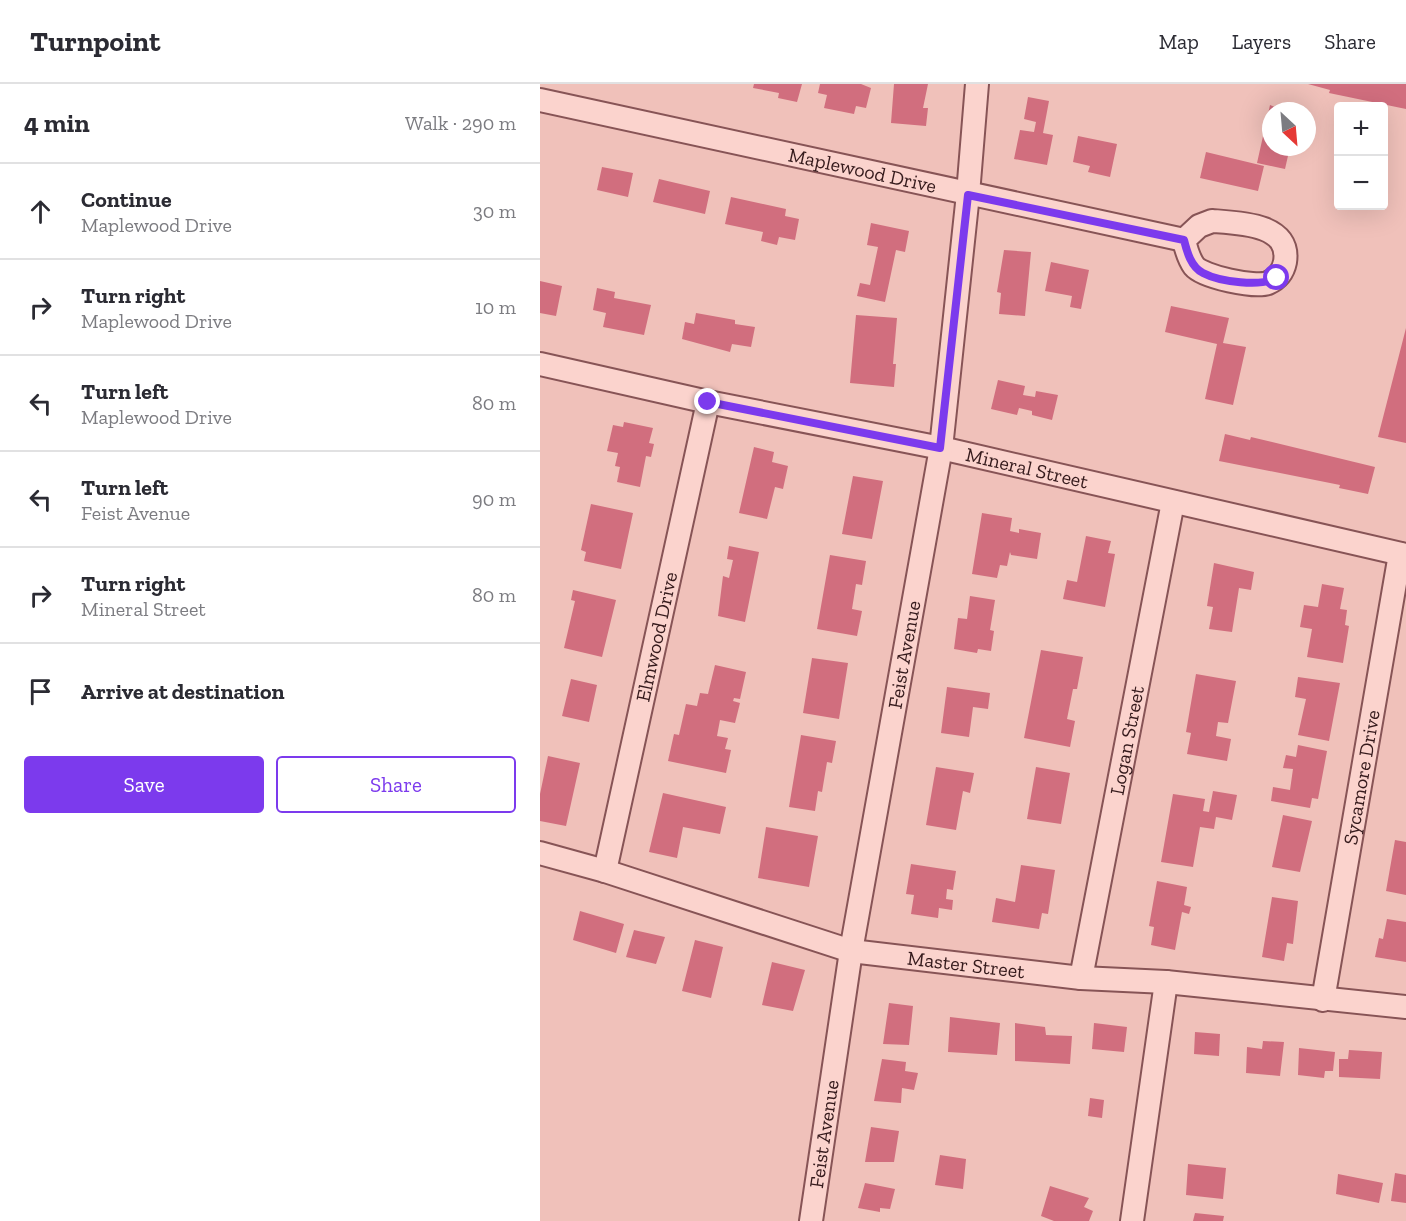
<!DOCTYPE html>
<html lang="en">
<head>
<meta charset="utf-8">
<style>
  body { margin:0; font-family:"Zilla Slab",serif; background:#f2f2f3; color:#2b2b33 }
  .controls { position:absolute; right:18px; top:18px; display:grid; overflow:hidden; border-radius:6px; box-shadow:0 6px 24px #0002 }
  .controls button { width:54px; height:54px; display:grid; place-items:center; padding:0; border:0; border-bottom:2px solid #e1e1e2; background:#fff; color:#2b2b33; font:30px sans-serif }
  .compass { position:absolute; left:722px; top:18px; width:54px; height:54px; border-radius:50%; background:#fff; box-shadow:0 6px 24px #0002; rotate:154deg }
  .stop { position:absolute; width:18px; height:18px; margin:-14px; border:4px solid #7c3aed; border-radius:50%; background:#fff }
  .stop.end { background:#7c3aed; border-color:#fff; box-shadow:0 2px 6px #0008 }
  .list { margin:0; padding:0; list-style:none }
  h2 { display:flex; justify-content:space-between; align-items:center; height:78px; margin:0; padding:0 24px; font-size:26px }
  h2 small { font-size:20px; font-weight:400; color:#7c7c81 }
  .list li { display:grid; grid-template-columns:39px 1fr auto; gap:18px; align-items:center; box-sizing:border-box; height:96px; padding:0 24px; border-top:2px solid #e1e1e2 }
  .list b { display:block; font-size:22px; white-space:nowrap }
  .list p { margin:0; font-size:20px; white-space:nowrap; color:#7c7c81 }
  .list em { font-size:20px; font-style:normal; color:#7c7c81 }
  .actions { display:flex; gap:12px; padding:18px 24px }
  .actions a { flex:1; padding:14px 0; border:2px solid #7c3aed; border-radius:6px; text-align:center; font-size:21px; color:#7c3aed }
  .actions .main { background:#7c3aed; color:#fff }
  .icon { flex:none; width:33px; height:33px; fill:none; stroke:currentColor; stroke-width:2; stroke-linecap:round; stroke-linejoin:round }
  .map { position:relative; flex:none; width:866px; height:1137px; overflow:hidden }
  header { display:flex; align-items:center; gap:36px; box-sizing:border-box; height:84px; padding:0 30px; background:#fff; border-bottom:2px solid #e1e1e2 }
  header strong { font-size:28px }
  nav { display:flex; gap:33px; margin-inline-start:auto; font-size:21px }
  main { display:flex }
  aside { flex:1; background:#fff }
  .map>svg:first-child { display:block }
  .building { fill:#d16e7e }
  .lines { fill:none; stroke-linecap:round; stroke-linejoin:round }
  .minor-casing { stroke:#875456; stroke-width:26 }
  .minor { stroke:#fbd3cd; stroke-width:22 }
  .route { stroke:#7c3aed; stroke-width:8 }
  .labels { text-anchor:middle; stroke-width:6; stroke-linejoin:round; paint-order:stroke }
  .street-label { font-size:20px; fill:#351a1c; stroke:#f7d0ca }
</style>
</head>
<body>
<header>
<strong>Turnpoint</strong>
<nav><a>Map</a><a>Layers</a><a>Share</a></nav>
</header>
<main>
<aside>
<h2>4 min<small>Walk · 290 m</small></h2>
<ul class="list">
<li><svg class="icon" aria-label="ahead" viewBox="0 0 24 24"><path d="M12 20V5M6 11l6-6 6 6"/></svg><div><b>Continue</b><p>Maplewood Drive</p></div><em>30 m</em></li>
<li><svg class="icon" aria-label="right" viewBox="0 0 24 24"><path d="M7 20v-9h11M14 6l5 5-5 5"/></svg><div><b>Turn right</b><p>Maplewood Drive</p></div><em>10 m</em></li>
<li><svg class="icon" aria-label="left" viewBox="0 0 24 24"><path d="M17 20v-9H6M10 6l-5 5 5 5"/></svg><div><b>Turn left</b><p>Maplewood Drive</p></div><em>80 m</em></li>
<li><svg class="icon" aria-label="left" viewBox="0 0 24 24"><path d="M17 20v-9H6M10 6l-5 5 5 5"/></svg><div><b>Turn left</b><p>Feist Avenue</p></div><em>90 m</em></li>
<li><svg class="icon" aria-label="right" viewBox="0 0 24 24"><path d="M7 20v-9h11M14 6l5 5-5 5"/></svg><div><b>Turn right</b><p>Mineral Street</p></div><em>80 m</em></li>
<li><svg class="icon" aria-label="arrive" viewBox="0 0 24 24"><path d="M6 21V4h12l-3 4 3 4H6"/></svg><div><b>Arrive at destination</b></div></li>
</ul>
<div class="actions"><a class="main">Save</a><a>Share</a></div>
</aside>
<div class="map">
<svg width="866" height="1137" viewBox="0 0 866 1137">
  <rect width="100%" height="100%" fill="#f0c1ba"/>
  <path class="building" d="M214 0H262L257 18 238 14 239 9 213 4Z
    M280 0H321L331 4 326 24 316 22 314 30 284 24 287 11 278 9Z
    M354 0H388L383 24H388L386 42 351 39Z
    M768 0H866V25L789 9 790 6Z
    M488 13 509 17 503 49 513 51 507 81 474 75 480 46 494 48 496 38 484 35Z
    M730 21 742 26 731 27V63H750L745 85 717 79Z
    M538 52 577 60 570 93 548 88 550 82 533 78Z
    M666 68 724 82 718 107 660 94Z
    M62 83 93 89 88 113 57 106Z
    M119 95 170 107 165 130 113 118Z
    M191 113 246 125 245 132 259 135 255 156 239 153 237 161 221 157 223 148 185 140Z
    M331 139 369 147 365 168 356 166 345 218 317 212 320 199 330 201 338 163 327 161Z
    M464 166 491 168 485 232 459 230 461 209 457 208Z
    M511 178 549 186 541 225 530 223 532 212 505 207Z
    M0 197 22 202 16 232 0 229Z
    M57 204 75 208 74 214 111 221 104 251 63 243 66 229 53 226Z
    M631 222 689 234 683 259 706 263 693 321 665 315 677 260 625 248Z
    M156 229 195 236V240L215 243 211 263 192 260 190 268 142 255 145 238 154 240Z
    M316 231 357 234 353 280H356L354 303 310 299Z
    M866 244V359L838 353Z
    M458 296 485 302 483 311 495 313 496 307 518 311 512 336 492 331V327L479 324 477 331 451 325Z
    M84 338 113 344 109 359 114 360 111 373 106 372 100 403 77 398 80 383 75 382 78 369 67 367 73 341 83 343Z
    M685 350 710 356 711 353 835 383 828 410 799 404 800 401 679 377Z
    M214 363 234 368 232 378 248 382 243 405 235 403 227 435 199 429Z
    M313 392 343 397 332 455 302 450Z
    M51 420 93 429 81 485 44 477 46 468 41 466Z
    M442 429 472 434 470 447 479 449V445L501 449 497 475 471 471 470 468 467 482 460 481 457 494 432 490Z
    M546 452 571 457 568 469 575 470 565 523 523 515 527 496 537 498Z
    M189 462 219 468 205 538 178 532 183 492 189 494 193 476 187 475Z
    M290 471 326 477 322 501 316 500 312 525 322 527 317 552 277 545Z
    M674 479 714 488 711 506 699 504 692 548 669 545 673 523 667 522Z
    M782 500 804 504 800 525 807 526 805 541 809 542 803 579 767 573 772 545 760 543 764 521 778 523Z
    M33 506 76 516 62 573 24 564 35 517 31 516Z
    M430 512 455 516 450 546 454 547 451 567 438 565 437 569 414 565 418 534 427 535Z
    M501 566 543 573 537 605H533L527 635 535 637 530 663 484 654Z
    M272 574 308 579 299 635 263 629Z
    M175 581 206 588 200 615 194 614 193 617 200 619 195 639 180 636 177 652 188 654 185 665 191 666 186 689 128 677 134 650 139 651 146 620 157 622 160 609 168 610Z
    M656 590 696 597 688 639 678 638 676 652 691 655 687 677 647 670 651 649 646 648Z
    M758 593 800 599 789 657 758 651 766 615 755 613Z
    M31 595 57 601 49 638 22 632Z
    M407 603 450 609 448 625 433 623 429 653 401 649Z
    M261 651 296 657 292 679 287 678 282 708 278 707 275 727 249 723Z
    M758 661 787 667 778 715 772 714 770 724 731 717 733 703 750 706 753 685 743 684 746 671 756 673Z
    M8 672 40 679 26 742 0 737V710Z
    M396 683 434 689 430 709 423 707 416 746 386 741Z
    M496 683 530 689 521 740 487 735Z
    M673 707 697 711 692 736 676 733 674 745 660 743 653 783 621 778 633 710 665 715 663 727 669 728Z
    M123 709 186 723 180 750 143 743 137 774 109 768Z
    M743 731 772 737 760 788 732 783Z
    M226 743 278 752 269 803 218 794Z
    M855 756 866 758V811L846 807Z
    M371 780 416 787 413 806 407 805 406 815 413 816 412 826 399 824 398 834 371 830 374 811 366 810Z
    M481 781 515 786 508 830 502 829 499 845 452 838 456 814 475 818Z
    M617 797 647 803 644 821 651 823 649 830 642 828 635 866 611 861 614 843 609 842Z
    M732 813 758 817 753 860 747 859 744 877 722 873Z
    M40 827 84 840 76 869 33 856Z
    M847 835 866 838V878L835 873 839 854 843 855Z
    M94 846 125 853 116 880 86 873Z
    M155 856 183 863 171 914 142 907Z
    M232 878 265 886 253 927 222 921Z
    M349 919 373 922 369 961 343 960Z
    M410 933 460 939 457 971 408 968Z
    M475 939 505 943 506 951 532 952 530 980 475 977Z
    M554 939 587 943 584 968 552 965Z
    M655 948 680 950 679 972 654 970Z
    M723 957 744 958 740 992 706 989 707 963 722 965Z
    M759 964 795 968 793 987H785L784 994 758 991Z
    M809 966 842 968 840 995 799 993V975H808Z
    M342 975 366 978 365 987 378 989 374 1006 362 1004 361 1019 334 1017Z
    M550 1014 564 1016 562 1034 548 1032Z
    M331 1043 359 1047 354 1078H325Z
    M400 1071 426 1075 423 1105 395 1101Z
    M648 1080 686 1084 683 1115 646 1111Z
    M855 1089 866 1091V1119L851 1117Z
    M798 1090 843 1099 839 1119 796 1110Z
    M325 1099 355 1105 350 1125 340 1124V1128L318 1124Z
    M510 1102 549 1114 544 1123 553 1127 549 1137H514L501 1132Z
    M655 1129 684 1132 683 1137H653Z"/>
  <g class="lines">
    <defs>
      <g id="minor">
        <path id="s1" d="M0 16 644 156"/>
        <path d="M672 137C700 139 751 140 745 178 743 188 737 195 728 199 715 204 663 193 654 182 649 175 646 165 644 156L659 142Z"/>
        <path id="s2" d="M0 280 168 318 401 364 866 471"/>
        <path id="s3" d="M0 769 65 787 311 867 541 894 626 898 866 923"/>
        <path id="s4" d="M65 787 168 318"/>
        <path id="s5" d="M541 894 633 418"/>
        <path id="s6" d="M783 916 860 470"/>
        <path id="s7" d="M271 1137 311 867 401 364 428 110 437 0"/>
        <path d="M592 1137 626 898"/>
      </g>
    </defs>
    <use href="#minor" class="minor-casing"/>
    <use href="#minor" class="minor"/>
  </g>
  <g class="lines">
    <path class="route" d="M168 318 400 364 428 111 644 156C647 168 651 183 663 189 680 198 721 203 737 194"/>
  </g>
  <g class="labels">
    <g class="street-label">
      <text dy="7" stroke="none"><textPath href="#s1" startOffset="330">Maplewood Drive</textPath></text>
      <text dy="7" stroke="none"><textPath href="#s2" startOffset="498">Mineral Street</textPath></text>
      <text dy="7" stroke="none"><textPath href="#s4" startOffset="240">Elmwood Drive</textPath></text>
      <text dy="7" stroke="none"><textPath href="#s7" startOffset="574">Feist Avenue</textPath></text>
      <text dy="7" stroke="none"><textPath href="#s5" startOffset="242">Logan Street</textPath></text>
      <text dy="7" stroke="none"><textPath href="#s6" startOffset="226">Sycamore Drive</textPath></text>
      <text dy="7" stroke="none"><textPath href="#s3" startOffset="442">Master Street</textPath></text>
      <text dy="7" stroke="none"><textPath href="#s7" startOffset="88">Feist Avenue</textPath></text>
    </g>
  </g>
</svg>
<div class="controls">
<button>+</button>
<button>−</button>
</div>
<svg class="compass" viewBox="-18 -18 36 36"><path d="M0-13l5 13h-10z" fill="#e53935"/><path d="M0 13l5-13h-10z" fill="#7c7c81"/></svg>
<div class="stop" style="left:737px;top:194px"></div>
<div class="stop end" style="left:168px;top:318px"></div>
</div>
</main>
</body>
</html>
